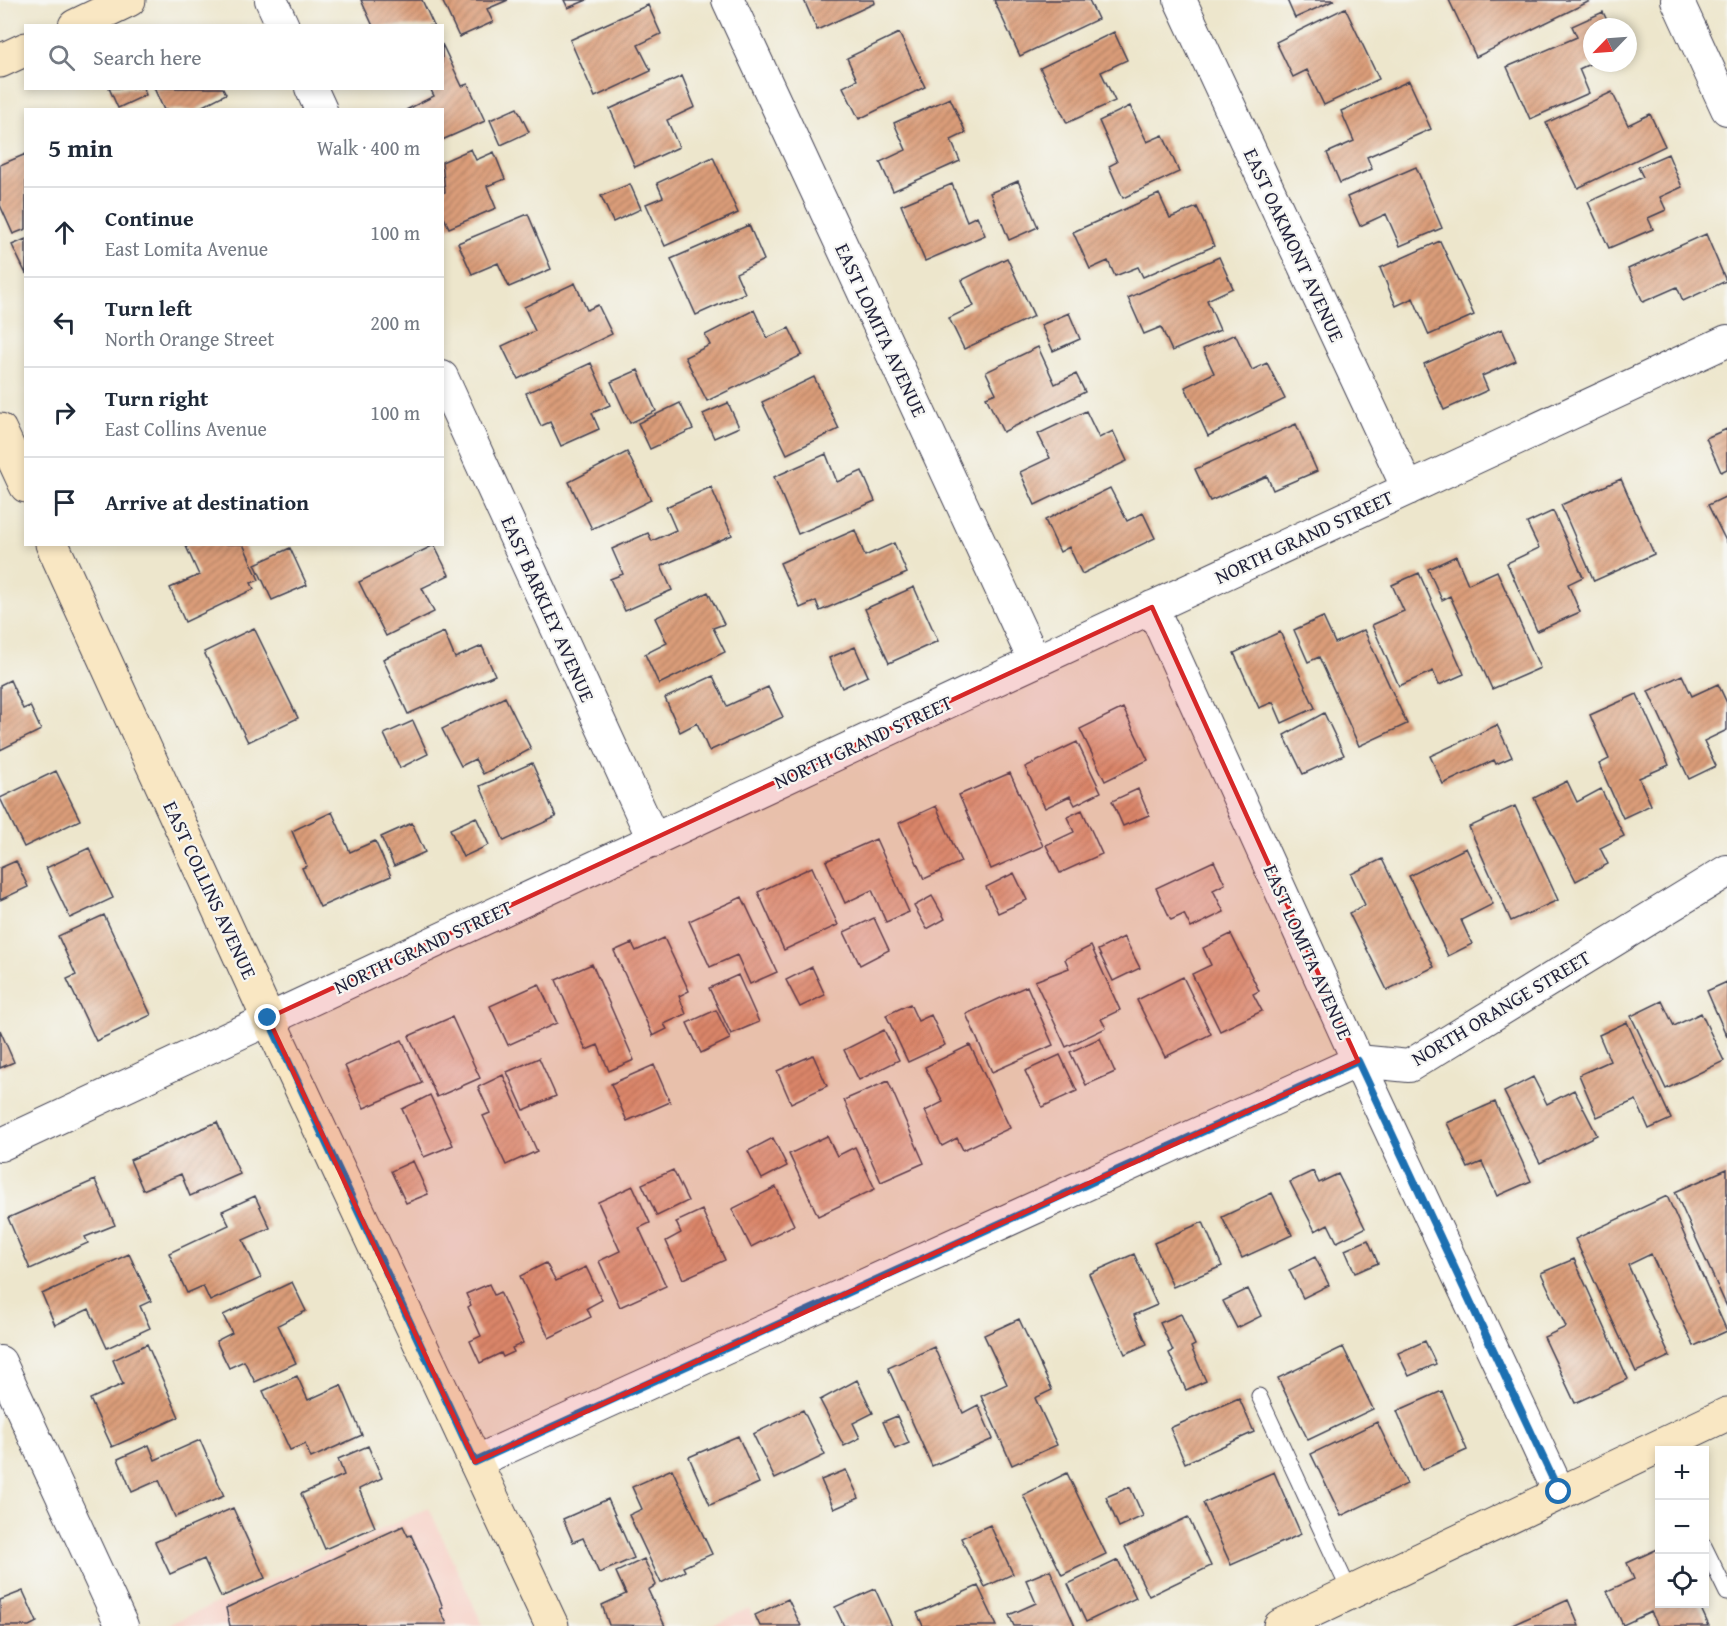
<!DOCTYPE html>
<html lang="en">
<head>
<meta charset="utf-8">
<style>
  body { margin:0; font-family:"Gentium Book Plus",serif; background:#f6f6f7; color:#1f2937 }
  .controls { position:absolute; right:18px; bottom:18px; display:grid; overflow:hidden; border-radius:0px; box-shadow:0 3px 9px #0003 }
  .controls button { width:54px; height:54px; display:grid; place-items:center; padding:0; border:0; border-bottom:2px solid #e0e1e3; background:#fff; color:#1f2937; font:30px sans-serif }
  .compass { position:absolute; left:1583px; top:18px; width:54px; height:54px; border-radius:50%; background:#fff; box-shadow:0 3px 9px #0003; rotate:245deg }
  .stop { position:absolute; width:18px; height:18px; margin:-14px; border:4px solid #1f6fb2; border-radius:50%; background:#fff }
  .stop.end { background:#1f6fb2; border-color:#fff; box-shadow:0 2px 6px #0008 }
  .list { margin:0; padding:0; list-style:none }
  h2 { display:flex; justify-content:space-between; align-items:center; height:78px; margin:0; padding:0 24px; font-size:26px }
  h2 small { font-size:20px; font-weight:400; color:#747a83 }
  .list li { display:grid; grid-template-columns:39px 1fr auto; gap:18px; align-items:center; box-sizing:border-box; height:90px; padding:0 24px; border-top:2px solid #e0e1e3 }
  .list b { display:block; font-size:22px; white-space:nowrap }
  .list p { margin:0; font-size:20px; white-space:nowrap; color:#747a83 }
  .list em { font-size:20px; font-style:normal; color:#747a83 }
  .icon { flex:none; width:33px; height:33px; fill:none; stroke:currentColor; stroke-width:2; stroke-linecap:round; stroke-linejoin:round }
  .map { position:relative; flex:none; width:1727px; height:1626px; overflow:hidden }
  .search { position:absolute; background:#fff; box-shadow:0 3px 9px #0003; left:24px; top:24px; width:420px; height:66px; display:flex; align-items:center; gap:15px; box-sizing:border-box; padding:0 21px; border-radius:0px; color:#747a83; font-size:22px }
  .panel { position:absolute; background:#fff; box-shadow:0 3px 9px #0003; left:24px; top:108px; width:420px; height:438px; border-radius:0px }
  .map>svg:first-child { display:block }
  .built { fill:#f7d1c7 }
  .building { fill:url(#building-hatch) }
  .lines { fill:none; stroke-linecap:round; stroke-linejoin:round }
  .lane-casing { stroke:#403f51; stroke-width:17 }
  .street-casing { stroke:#403f51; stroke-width:34 }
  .secondary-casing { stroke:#403f51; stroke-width:35 }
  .lane { stroke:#fff; stroke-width:15 }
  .street { stroke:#fff; stroke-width:32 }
  .secondary { stroke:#f9e7c3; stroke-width:33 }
  .route { stroke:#1f6fb2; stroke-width:8 }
  .marked { fill:#d62828; fill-opacity:0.2; stroke:#d62828; stroke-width:4.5; stroke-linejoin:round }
  .labels { text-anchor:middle; stroke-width:4.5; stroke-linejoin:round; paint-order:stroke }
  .street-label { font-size:20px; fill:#22223b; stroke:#f6f6f2 }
</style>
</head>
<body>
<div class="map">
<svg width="1727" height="1626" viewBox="0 0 1727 1626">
  <defs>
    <pattern id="building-hatch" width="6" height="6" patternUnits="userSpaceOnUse" patternTransform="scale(1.5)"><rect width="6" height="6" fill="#db9d79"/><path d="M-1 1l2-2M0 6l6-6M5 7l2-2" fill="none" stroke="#b18064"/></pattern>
  </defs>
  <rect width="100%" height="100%" fill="#f6f6f2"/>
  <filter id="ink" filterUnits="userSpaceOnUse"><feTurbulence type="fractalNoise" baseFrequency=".0167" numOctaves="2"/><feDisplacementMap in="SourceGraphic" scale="12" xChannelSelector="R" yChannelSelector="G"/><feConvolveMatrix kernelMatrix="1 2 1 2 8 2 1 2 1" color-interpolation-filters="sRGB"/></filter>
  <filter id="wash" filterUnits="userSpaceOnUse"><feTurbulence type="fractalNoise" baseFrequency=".008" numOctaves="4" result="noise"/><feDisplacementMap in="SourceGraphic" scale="24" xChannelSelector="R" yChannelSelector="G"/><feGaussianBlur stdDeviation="1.35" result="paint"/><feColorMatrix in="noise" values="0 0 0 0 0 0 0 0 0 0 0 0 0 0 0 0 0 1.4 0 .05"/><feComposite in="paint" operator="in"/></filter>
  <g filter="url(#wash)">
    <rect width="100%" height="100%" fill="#ede6cc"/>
    <path class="built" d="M429 1508 483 1626H166Z
      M749 1608 757 1626H710Z"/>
    <g id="blocks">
      <path class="building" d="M361 0H422L434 26H373Z
        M442 0H508L487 9 493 22 459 37Z
        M564 0H587L568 8Z
        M804 0H874L875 3 817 30Z
        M994 0H1089L1098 19 1020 56Z
        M1287 0H1335L1295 18Z
        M1449 0H1592L1476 57Z
        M648 5 661 34 638 45 651 71 595 97 570 40Z
        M1345 8 1379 79 1324 105 1307 70 1293 77 1276 42Z
        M1603 12 1610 27H1592V63L1579 69 1589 93 1530 119 1507 67 1577 37 1572 26Z
        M1114 32 1127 60 1101 72 1115 101 1067 123 1040 68Z
        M899 33 925 87 859 119 843 87 857 80 847 58Z
        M442 44 462 86 468 84 485 121 442 140V110H406L434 96 430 88H442Z
        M682 76 695 107 667 120 679 147 635 167 610 109Z
        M1409 81 1431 129 1367 157 1372 169 1340 183 1327 153 1354 141 1341 111Z
        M109 88H143L146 95 118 108Z
        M154 88H223L226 94 195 110H164Z
        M1612 92 1628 125 1650 114 1665 146 1578 188 1546 123Z
        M950 98 966 133 951 140 960 161 893 191 880 162 906 150 894 123Z
        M1130 106 1147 142 1163 135 1179 172 1123 198 1109 166 1117 162 1099 121Z
        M517 108 529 132 501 145 490 120Z
        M471 149 476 160 494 152 505 179 487 186 496 208 449 228 442 213V193L445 192 442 162Z
        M26 154V229L13 234 0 205V165Z
        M1668 154 1682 187 1660 197 1666 210 1648 218 1653 229 1609 248 1588 202 1643 177 1638 167Z
        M713 157 738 213 665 246 646 204 663 197 657 183Z
        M1416 167 1442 228 1400 246 1386 214 1360 226 1347 197Z
        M1018 181 1038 227 1009 240 990 193Z
        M630 184 641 209 613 222 601 196Z
        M952 184 967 221 977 216 985 235 925 261 901 205Z
        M1159 194 1170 218 1197 207 1214 246 1143 277 1138 267 1115 276 1108 261 1090 269 1073 232Z
        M528 214 551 269 509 287 498 263 472 274 458 243Z
        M749 225 764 260 736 273 745 293 696 315 671 259Z
        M1706 234 1726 281 1683 301 1677 287 1643 302 1628 269Z
        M26 239V274L12 245Z
        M1440 241 1474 315 1429 335 1413 298 1396 306 1380 268Z
        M1219 257 1233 288 1207 300 1220 330 1172 351 1161 327 1144 334 1128 298Z
        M1007 258 1034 316 964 349 949 318 974 306 962 280Z
        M575 283 587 310 598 305 612 334 518 379 502 346 535 331 524 307Z
        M754 310 767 338 789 328 802 355 707 401 685 357 710 345 705 335Z
        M1069 313 1080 339 1053 351 1041 325Z
        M1502 329 1516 361 1482 376 1488 390 1444 410 1424 364Z
        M1235 334 1252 370 1267 363 1285 399 1208 436 1185 387 1214 373 1203 349Z
        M1038 347 1055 384 1076 374 1085 392 1003 432 986 397 996 393 986 372Z
        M591 363 610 405 592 413 599 429 561 446 550 422 541 426 526 393Z
        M638 370 656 411 630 423 611 382Z
        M814 377 839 429 787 454 762 402Z
        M680 403 693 429 650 449 638 423Z
        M728 403 739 427 714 438 703 414Z
        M1086 411 1099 438 1113 431 1127 461 1035 505 1020 472 1050 458 1038 434Z
        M1296 424 1317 471 1273 490 1267 476 1210 501 1195 469Z
        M1727 429V469L1721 472 1706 438Z
        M627 452 651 500 592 529 569 482Z
        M826 454 837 482 862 471 875 501 798 534 774 477Z
        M1621 479 1654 554 1594 581 1561 505Z
        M711 487 732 535 661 566 672 590 625 611 610 579 623 574 612 549 648 533 652 541 676 530 666 507Z
        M1110 488 1127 521 1143 513 1155 538 1082 574 1069 547 1060 552 1045 520Z
        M1727 496V543L1708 505Z
        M1553 511 1583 577 1568 584 1580 612 1537 631 1507 563 1539 548 1527 523Z
        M855 530 865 556 894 543 907 573 820 611 816 601 800 608 780 563Z
        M185 544H243L259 580 251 583 254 589 185 622 170 588 199 575Z
        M434 545 449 575 422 588 434 612 386 636 359 582Z
        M290 548 307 585 272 600 255 564Z
        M1456 556 1468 584 1497 571 1540 668 1492 689 1450 596 1442 600 1428 569Z
        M1419 573 1464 674 1439 685 1433 671 1399 686 1372 625 1404 611 1392 585Z
        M914 587 938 641 889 663 865 609Z
        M708 592 724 624 713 628 725 652 659 684 645 654 667 643 655 618Z
        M1323 617 1335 643 1364 630 1407 724 1359 746 1319 657 1308 662 1294 630Z
        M254 628 298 718 248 742 204 652Z
        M444 632 455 658 482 646 495 675 408 714 383 659Z
        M1280 632 1315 708 1282 723 1273 702 1259 708 1234 653Z
        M855 647 868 676 842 688 829 658Z
        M1682 675 1692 696 1718 684 1727 703V730L1704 741 1716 766 1689 779 1648 691Z
        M713 676 727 706 768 687 783 717 709 751 697 723 680 732 665 698Z
        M10 680 23 709 30 706 41 730 0 750V685Z
        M1637 694 1669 765 1639 778 1651 805 1623 818 1599 764 1609 759 1590 715Z
        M505 697 531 749 483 774 475 759 461 766 442 729Z
        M1123 708 1148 760 1105 781 1080 729Z
        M1324 713 1344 755 1303 774 1284 735Z
        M413 721 428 754 400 768 384 734Z
        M1497 725 1512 757 1496 764 1494 760 1443 784 1430 756Z
        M1077 742 1101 792 1075 805 1070 796 1045 808 1025 767Z
        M532 763 556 817 504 841 480 786Z
        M56 771 80 820 24 847 0 798Z
        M1010 773 1043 846 991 869 959 795Z
        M1567 781 1577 802 1601 789 1624 836 1600 848 1608 864 1576 881 1534 798Z
        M1138 789 1149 815 1123 826 1112 801Z
        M936 806 961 862 924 879 899 823Z
        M1515 806 1558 900 1511 921 1469 827Z
        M1082 810 1102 854 1060 873 1046 845 1074 832 1067 817Z
        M332 812 350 852 375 841 391 876 320 907 302 868 307 866 292 831Z
        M476 817 489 845 463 857 450 829Z
        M412 823 425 852 394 866 381 837Z
        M876 839 909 912 886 922 872 890 845 903 826 861Z
        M89 848 113 898 70 918 46 868Z
        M1466 848 1493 904 1461 920 1472 944 1448 956 1409 876Z
        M1382 859 1434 967 1387 990 1349 913 1365 905 1351 874Z
        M16 861 28 887 0 900V868Z
        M1214 861 1225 884 1213 890 1224 912 1191 928 1184 914 1171 920 1156 888Z
        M812 867 838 925 784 950 758 892Z
        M1014 873 1027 900 998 913 986 887Z
        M932 896 945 919 927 929 914 906Z
        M742 897 777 972 750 984 737 955 710 967 689 921Z
        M104 915 151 1015 96 1041 67 979 76 975 58 936Z
        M874 918 889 950 860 965 844 932Z
        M1231 934 1259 991 1253 994 1262 1011 1220 1031 1192 974 1211 965 1203 948Z
        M1124 937 1140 968 1113 981 1098 950Z
        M664 938 689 991 679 996 686 1014 664 1024 667 1029 653 1036 614 951 632 943 636 951Z
        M1091 946 1120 1010 1101 1019 1106 1028 1066 1047 1035 981 1069 968 1065 959Z
        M592 964 634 1060 609 1071 598 1045 586 1050 556 980Z
        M812 967 825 995 800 1007 786 980Z
        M738 975 759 1022 731 1034 709 988Z
        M1183 977 1211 1034 1165 1057 1137 1000Z
        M1727 982V1037L1707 991Z
        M539 984 557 1023 508 1045 490 1006Z
        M1027 986 1053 1045 992 1072 966 1014Z
        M1662 1001 1674 1026 1701 1013 1724 1061 1666 1089 1631 1016Z
        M910 1004 918 1021 931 1015 945 1045 908 1062 886 1015Z
        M716 1010 730 1039 701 1053 687 1023Z
        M452 1017 480 1078 437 1097 409 1036Z
        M1627 1022 1671 1119 1649 1129 1636 1100 1597 1117 1579 1075 1610 1061 1599 1035Z
        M0 1030 14 1062 0 1068Z
        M884 1030 899 1060 859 1080 844 1050Z
        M1100 1038 1115 1072 1086 1085 1070 1052Z
        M402 1040 422 1083 364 1108 345 1066Z
        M970 1045 1010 1128 963 1150 957 1138 942 1146 925 1111 943 1102 925 1067Z
        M813 1055 827 1086 791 1103 777 1071Z
        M1060 1055 1077 1091 1042 1107 1025 1071Z
        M539 1058 556 1096 524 1110 507 1072Z
        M654 1065 670 1102 627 1121 611 1084Z
        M503 1075 537 1151 506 1165 483 1116 490 1113 478 1087Z
        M1533 1077 1547 1104 1574 1090 1597 1135 1540 1163 1504 1092Z
        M888 1081 924 1163 881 1182 844 1100Z
        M430 1095 453 1145 424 1157 402 1109Z
        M1495 1102 1531 1181 1497 1196 1482 1162 1468 1168 1447 1123Z
        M217 1122 240 1174 190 1196 181 1174 143 1190 130 1160Z
        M827 1136 837 1156 855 1147 875 1189 818 1216 789 1154Z
        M773 1138 787 1166 762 1179 748 1151Z
        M413 1161 428 1194 406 1203 391 1171Z
        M1727 1169V1307L1675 1192Z
        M673 1170 688 1201 657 1216 642 1184Z
        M1313 1171 1319 1183 1338 1174 1365 1228 1337 1242 1328 1224 1315 1231 1290 1182Z
        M95 1180 115 1225 85 1237 88 1243 30 1269 8 1218Z
        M633 1186 650 1223 639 1228 666 1286 620 1307 599 1261 620 1251 598 1202Z
        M776 1187 794 1225 751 1247 732 1209Z
        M1272 1193 1292 1235 1242 1258 1222 1217Z
        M255 1196 270 1228 243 1240 261 1278 210 1301 203 1286 187 1293 169 1253 229 1225 222 1211Z
        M1667 1196 1727 1331 1694 1346 1651 1254 1628 1265 1670 1356 1636 1372 1575 1239Z
        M702 1210 725 1260 683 1279 666 1241 681 1233 676 1222Z
        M1203 1222 1222 1266 1173 1287 1154 1243Z
        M1368 1240 1378 1263 1355 1273 1345 1250Z
        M129 1254 151 1301 140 1306 150 1328 107 1348 89 1309 55 1325 42 1294Z
        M1134 1254 1157 1305 1134 1315 1147 1344 1125 1354 1089 1274Z
        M1315 1257 1329 1285 1303 1298 1289 1270Z
        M1574 1259 1628 1379 1575 1403 1544 1337 1566 1327 1541 1273Z
        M546 1263 556 1281 586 1267 602 1300 587 1308 591 1317 549 1338 520 1276Z
        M292 1282 306 1311 278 1325 296 1363 255 1382 244 1361 229 1368 216 1341 232 1333 223 1315Z
        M489 1284 494 1295 500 1292 523 1343 512 1348 514 1352 503 1357 501 1353 480 1363 470 1341 481 1336 468 1307 471 1305 466 1294Z
        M1248 1289 1261 1316 1237 1328 1223 1301Z
        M1181 1314 1195 1345 1191 1347 1206 1381 1186 1390 1169 1353 1173 1351 1160 1323Z
        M1019 1319 1052 1390 1035 1398 1057 1445 1012 1465 981 1396 1007 1384 984 1335Z
        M1425 1341 1436 1364 1409 1376 1398 1353Z
        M147 1344 179 1417 112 1447 90 1399 123 1384 113 1360Z
        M934 1347 963 1413 978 1405 993 1439 932 1466 888 1368Z
        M1343 1347 1373 1409 1308 1440 1278 1378Z
        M297 1376 308 1400 341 1385 362 1435 311 1458 305 1444 290 1450 263 1391Z
        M857 1380 873 1413 853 1423 860 1438 844 1446 820 1400Z
        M1442 1391 1467 1450 1422 1470 1397 1411Z
        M1239 1398 1254 1432 1185 1463 1170 1428Z
        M803 1410 825 1455 775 1479 753 1434Z
        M897 1416 909 1443 895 1449 883 1422Z
        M1377 1422 1407 1484 1341 1516 1311 1454Z
        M738 1436 759 1483 710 1505 689 1457Z
        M200 1440 224 1496 175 1517 159 1480 132 1492 118 1459 149 1445 155 1460Z
        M368 1446 382 1478 359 1489 375 1527 325 1549 301 1494 344 1475 338 1459Z
        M672 1469 712 1554 683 1567 685 1571 661 1583 629 1515 642 1509 632 1487Z
        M846 1470 859 1498 834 1509 821 1480Z
        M1274 1472 1301 1534 1231 1565 1203 1503Z
        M1067 1473 1106 1554 1062 1575 1023 1495Z
        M1130 1487 1143 1516 1119 1527 1106 1497Z
        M608 1499 634 1558 599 1573 583 1538 573 1542 563 1519Z
        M233 1508 265 1578 221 1597 204 1559 170 1574 155 1542Z
        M1188 1517 1211 1566 1149 1596 1125 1547Z
        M990 1525 1013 1574 985 1587 961 1538Z
        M403 1526 408 1536 411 1535 439 1597 443 1608 440 1609 447 1624 230 1626 226 1608Z
        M1660 1548V1604H1699L1709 1626H1658L1651 1612 1623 1625 1607 1591 1634 1579 1627 1563Z
        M644 1559 656 1585 648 1590 665 1626 609 1625 602 1605 626 1594 616 1572Z
        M1118 1560 1136 1598 1086 1622 1068 1584Z
        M1050 1570 1075 1626H1014L1009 1615 1036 1603 1026 1580Z
        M978 1586 997 1626H923L917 1613Z
        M875 1589 892 1626H844L835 1607Z
        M23 1591 37 1622 29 1626H0V1600Z
        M788 1599 801 1626H760L755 1615Z
        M1568 1600 1579 1626H1510Z"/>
    </g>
  </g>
  <g filter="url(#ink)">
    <use href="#blocks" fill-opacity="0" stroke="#403f51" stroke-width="1.5"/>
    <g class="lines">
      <defs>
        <path id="lane" d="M1259 1396 1350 1592
          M1704 1546 1727 1593"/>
        <path id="street" d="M271 0 283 26
          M728 0 1034 660
          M1180 0 1408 489
          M1677 0 1727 109
          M311 88 321 110
          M442 377 654 841
          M1152 607 1358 1061 1559 1492
          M0 1145C574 874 1151 608 1727 341
          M0 1362 122 1626
          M475 1462 1358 1061 1409 1066 1727 871"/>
        <path id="secondary" d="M75 26 129 0
          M0 61 26 49
          M0 430 26 486
          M52 544 268 1018 552 1626
          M1280 1626 1727 1414"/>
      </defs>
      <use href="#lane" class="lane-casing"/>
      <use href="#street" class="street-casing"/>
      <use href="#secondary" class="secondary-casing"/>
      <use href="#lane" class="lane"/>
      <use href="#street" class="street"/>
      <use href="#secondary" class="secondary"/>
    </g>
  </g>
  <g class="lines" filter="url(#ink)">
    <path class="route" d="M268 1018 475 1462 1358 1061 1559 1492"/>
  </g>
  <path class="marked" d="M1152 607 1358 1061 475 1462 268 1018Z"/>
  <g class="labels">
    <g class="street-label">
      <text transform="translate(1294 245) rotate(65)" y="7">EAST OAKMONT AVENUE</text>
      <text transform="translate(881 330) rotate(65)" y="7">EAST LOMITA AVENUE</text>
      <text transform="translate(1304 537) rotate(-25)" y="7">NORTH GRAND STREET</text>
      <text transform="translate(548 609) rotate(66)" y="7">EAST BARKLEY AVENUE</text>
      <text transform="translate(863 742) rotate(-25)" y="7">NORTH GRAND STREET</text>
      <text transform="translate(210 890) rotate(65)" y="7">EAST COLLINS AVENUE</text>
      <text transform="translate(423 947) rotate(-25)" y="7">NORTH GRAND STREET</text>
      <text transform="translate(1308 952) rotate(66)" y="7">EAST LOMITA AVENUE</text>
      <text transform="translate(1501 1008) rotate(-31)" y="7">NORTH ORANGE STREET</text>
    </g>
  </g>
</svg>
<div class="controls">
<button>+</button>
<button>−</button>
<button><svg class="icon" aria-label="locate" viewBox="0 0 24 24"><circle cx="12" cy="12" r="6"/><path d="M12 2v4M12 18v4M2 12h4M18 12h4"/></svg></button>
</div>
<svg class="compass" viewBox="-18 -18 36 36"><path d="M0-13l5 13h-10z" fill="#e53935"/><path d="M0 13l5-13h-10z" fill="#747a83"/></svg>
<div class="stop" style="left:1559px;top:1492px"></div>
<div class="stop end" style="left:268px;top:1018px"></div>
<div class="search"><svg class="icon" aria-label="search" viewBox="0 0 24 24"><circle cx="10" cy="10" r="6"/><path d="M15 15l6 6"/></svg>Search here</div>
<section class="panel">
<h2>5 min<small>Walk · 400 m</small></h2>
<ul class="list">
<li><svg class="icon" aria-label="ahead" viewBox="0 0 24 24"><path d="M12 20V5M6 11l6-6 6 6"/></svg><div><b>Continue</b><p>East Lomita Avenue</p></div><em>100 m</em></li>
<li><svg class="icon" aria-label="left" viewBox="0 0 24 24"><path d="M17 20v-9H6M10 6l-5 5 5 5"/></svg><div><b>Turn left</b><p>North Orange Street</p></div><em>200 m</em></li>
<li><svg class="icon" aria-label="right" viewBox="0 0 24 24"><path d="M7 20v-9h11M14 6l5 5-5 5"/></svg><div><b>Turn right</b><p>East Collins Avenue</p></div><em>100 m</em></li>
<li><svg class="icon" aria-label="arrive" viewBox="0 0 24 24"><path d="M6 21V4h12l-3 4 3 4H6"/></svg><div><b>Arrive at destination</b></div></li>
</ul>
</section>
</div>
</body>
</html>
